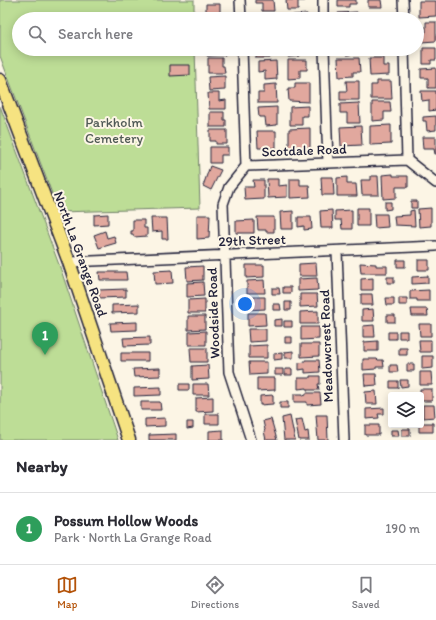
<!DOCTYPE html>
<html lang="en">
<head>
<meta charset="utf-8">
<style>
  body { margin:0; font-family:Itim,sans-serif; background:#f7f7f7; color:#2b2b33 }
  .controls { position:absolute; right:12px; bottom:12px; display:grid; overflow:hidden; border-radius:4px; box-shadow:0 2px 10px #0003 }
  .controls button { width:36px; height:36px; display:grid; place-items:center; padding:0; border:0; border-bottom:1px solid #e1e1e2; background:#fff; color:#2b2b33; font:20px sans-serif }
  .you { position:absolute; left:245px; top:304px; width:14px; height:14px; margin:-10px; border:3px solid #fff; border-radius:50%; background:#1a73e8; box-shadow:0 0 0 6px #1a73e833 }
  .badge { display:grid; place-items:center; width:26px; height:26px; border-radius:50%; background:#b45309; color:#fff; font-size:13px; font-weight:700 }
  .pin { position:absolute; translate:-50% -33px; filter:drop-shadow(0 1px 2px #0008) }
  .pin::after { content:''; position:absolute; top:21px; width:14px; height:12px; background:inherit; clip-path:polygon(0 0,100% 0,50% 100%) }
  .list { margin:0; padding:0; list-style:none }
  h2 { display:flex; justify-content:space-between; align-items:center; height:52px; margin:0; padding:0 16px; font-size:17px }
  h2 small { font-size:13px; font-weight:400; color:#7c7c81 }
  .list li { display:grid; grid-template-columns:26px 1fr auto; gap:12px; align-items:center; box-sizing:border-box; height:72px; padding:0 16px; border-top:1px solid #e1e1e2 }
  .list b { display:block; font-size:15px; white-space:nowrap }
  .list p { margin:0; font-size:13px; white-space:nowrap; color:#7c7c81 }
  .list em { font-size:13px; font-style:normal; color:#7c7c81 }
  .icon { flex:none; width:22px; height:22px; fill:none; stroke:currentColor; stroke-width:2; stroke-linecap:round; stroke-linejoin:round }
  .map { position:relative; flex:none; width:436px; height:440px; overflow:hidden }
  .search { position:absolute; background:#fff; box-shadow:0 2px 10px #0003; left:12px; right:12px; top:12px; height:44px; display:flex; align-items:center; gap:10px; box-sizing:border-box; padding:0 14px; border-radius:22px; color:#7c7c81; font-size:15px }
  .sheet { height:124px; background:#fff }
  nav { display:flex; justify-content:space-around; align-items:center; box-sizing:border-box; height:56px; border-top:1px solid #e1e1e2; background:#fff; font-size:11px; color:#7c7c81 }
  nav a { display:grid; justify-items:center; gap:2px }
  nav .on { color:#b45309 }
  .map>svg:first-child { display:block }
  .green { fill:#bddd96; stroke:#708068 }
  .building { fill:#e1a89e; stroke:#22223b }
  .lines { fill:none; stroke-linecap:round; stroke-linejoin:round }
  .minor-casing { stroke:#22223b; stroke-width:12 }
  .major-casing { stroke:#22223b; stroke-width:15 }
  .minor { stroke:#fcf5e5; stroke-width:9 }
  .major { stroke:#f6e381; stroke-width:12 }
  .labels { text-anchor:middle; stroke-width:4; stroke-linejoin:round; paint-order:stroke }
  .park-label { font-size:14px; fill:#505a56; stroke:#fcf5e5 }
  .street-label { font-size:14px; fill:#22223b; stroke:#fcf5e5 }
</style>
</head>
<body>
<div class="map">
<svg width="436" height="440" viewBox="0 0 436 440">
  <rect width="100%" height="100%" fill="#fcf5e5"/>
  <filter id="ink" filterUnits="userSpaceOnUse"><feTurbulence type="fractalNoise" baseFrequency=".025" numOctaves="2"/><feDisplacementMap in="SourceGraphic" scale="8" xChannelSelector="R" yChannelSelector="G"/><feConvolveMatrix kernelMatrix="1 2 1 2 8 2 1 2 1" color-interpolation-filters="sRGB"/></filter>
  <g filter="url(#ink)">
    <path class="green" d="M0 0H194V19H19V49H195L200 208 59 212 0 56Z
      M0 106 61 270 118 440H0Z"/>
    <path class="building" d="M255 0H273L274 11H262V3H255Z
      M286 0H305V1H298V10H287Z
      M338 0H356V4H349V7H338Z
      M368 0H381L382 7H368Z
      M419 1H436V16L419 17Z
      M206 4H220V13L223 12V19H206Z
      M357 12 358 19H339L338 13Z
      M307 14V19H292L293 15Z
      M371 14H383L384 19H371Z
      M256 16H275V19H256Z
      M426 22H436V41L421 42 420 33 426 32Z
      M423 48H436V60H431V64H423Z
      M207 49H225V55L207 56Z
      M256 49H277V53H270V58H256Z
      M288 49H300V56L288 57Z
      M346 49H358V54L346 55Z
      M370 49H389V53L370 54Z
      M208 58H222V66H224L225 73H208Z
      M338 58H359L360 72H353V76L339 77Z
      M369 58H383V66H389V75L370 76Z
      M288 60H307V70H300V78L288 79Z
      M276 61 277 79 265 80V71L258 72V62Z
      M170 65H190V75L170 76Z
      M436 68V88H428V78H421V69Z
      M225 76V90L209 91 208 77Z
      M346 81H359V100H340V91H347Z
      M377 81H391L392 99H371V85H377Z
      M295 83H309V102L289 101 288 88H295Z
      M276 84 277 103H258V93H264V85Z
      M421 91H436V110L429 111V100L422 101Z
      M208 93H219V101L226 100V109H209Z
      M372 102H390L391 112H384V120L372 121Z
      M359 103 360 123H347V113H340V104Z
      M308 106V116H302V125H290V107Z
      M277 107V125L266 126 265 117H259L258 108Z
      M210 112H224V120H226V127H210Z
      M436 116V130L427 131 426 121H423V117Z
      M391 125V144L370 145V126Z
      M361 126 362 145 341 146 340 127Z
      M310 128V148H289V129Z
      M210 130H227V144H216V141H210Z
      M257 131H276V148H258Z
      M422 137H436V154H435L434 149H423Z
      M210 147H228V155H221V163H210Z
      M210 166 221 170 211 190 203 186Z
      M393 174V176H408V187H396V198L383 199 382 175Z
      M371 176H378L379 195H362L361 180H371Z
      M321 177H333L334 195H322Z
      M347 177V184H356L357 196H337V178Z
      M267 179H278V186L287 185V197L268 198Z
      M290 179H300V185H309L310 197 290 198Z
      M253 180H264V199L245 200 244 187H254Z
      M411 201H417V208H411Z
      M385 202H391V209L385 210Z
      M357 208H369V226H357Z
      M431 208V226L419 227 418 209Z
      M332 210 333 228H321L320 211Z
      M352 210V229H342L341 220H335V211Z
      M414 210 415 226 395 225 394 216 410 215V211Z
      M293 211V229H281L280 212Z
      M108 214V224L94 225V215Z
      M374 214H387L388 227 375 228Z
      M197 215H210L209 238 197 239Z
      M257 217H274V232H266V230H258Z
      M298 217H311L312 229 304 230V226L298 227Z
      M151 218H167L168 239H162V231L152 232Z
      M133 220H144V228H147V236L134 237 133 234H131V231H133Z
      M254 220V233H236V221Z
      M105 231 107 238 114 236 116 243 99 248 94 235Z
      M397 260H405V267H397Z
      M418 260H429V270H418Z
      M316 263 317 276H299V264Z
      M360 263 376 264V266H387V273H361Z
      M246 265H264V277L246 278Z
      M203 266V280L187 281 186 267Z
      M172 270 173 283 155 284 154 271Z
      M99 272H126L127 280H100Z
      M428 276V283L412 284V277Z
      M387 277H394V283H387Z
      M317 278 318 290 298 291V279Z
      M373 278V290H361V279Z
      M264 280 265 293H247V281Z
      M203 282 204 296 187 297V283Z
      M283 287H291V293H283Z
      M272 288H279L280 294H272Z
      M126 289V297L99 298V290Z
      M429 290V301H417V299H410V291Z
      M300 294H317L318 306 300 307Z
      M361 294H372L373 305H361Z
      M247 297H265V309L247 310Z
      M386 298H394V305H387Z
      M399 298H407V305H399Z
      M205 299V313H188V300Z
      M285 302H291V310H285Z
      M139 304V312L112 313V305Z
      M273 304H280L281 310H273Z
      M373 309 374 321H362V310Z
      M411 309H427L428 316H412Z
      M318 311V324H300V312Z
      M248 313H265L266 325 248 326Z
      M387 315H395V322H387Z
      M188 316H205V329L188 330Z
      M282 319V326H274V320Z
      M284 321H292V327H284Z
      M137 322V330L111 331 110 323Z
      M419 324H431V336H420Z
      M374 325 375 337H363V326Z
      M301 327H319V339L301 340Z
      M248 329H266V341L249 342Z
      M206 331V345H189V332Z
      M399 331H407V338H399Z
      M388 332H396V339H388Z
      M150 337V345L124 346 123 338Z
      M285 337H292V343H285Z
      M419 340H431V352H420Z
      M378 341V351H364V342Z
      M301 344H319V356L301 357Z
      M267 345V358H249V346Z
      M190 348H207V362H191Z
      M399 348H407V355H399Z
      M293 351V358H285V352Z
      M121 353H148V361H121Z
      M282 353V359L274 360V354Z
      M422 356H433V368L422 369Z
      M363 359H377L378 360H383L384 367H376V369L363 370Z
      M305 360H319L320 372 305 373V369L299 370V363L305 362Z
      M249 362H267V374L250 375Z
      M407 364H414V371H407Z
      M208 365 209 379 192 380V366Z
      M390 365H397L398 372H390Z
      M160 368V376L134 377 133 369Z
      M275 369H283V375H275Z
      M285 369H292V375H285Z
      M420 372H431L432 385H420Z
      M364 374H376L377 385 365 386Z
      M310 376H320V384H318L319 390H307V388L298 389V378H310Z
      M257 378H275V390L257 391Z
      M400 380H408V386L401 387Z
      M390 381H398V388H390Z
      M179 384H189V390H179Z
      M193 384H208L209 395H193Z
      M161 387V395L134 396V388Z
      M420 389H432V401H421Z
      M376 391 377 404H366L365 392Z
      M306 393H320L321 404 307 405V402H294V394H303V396L306 395Z
      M273 395V404L260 405V396Z
      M213 397V411L196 412V398Z
      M141 402H160L161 410H141Z
      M280 402H288V408H280Z
      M423 405H434L435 417 423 418Z
      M384 408V414H378L379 418 366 419V409Z
      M205 414H219V424H205Z
      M316 415H327L328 440H318Z
      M290 416 295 440H284L282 418Z
      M165 418V426L145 427V419Z
      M271 419 277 440H266L264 431 265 430 263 421Z
      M302 419 305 432 308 431 309 440H299L295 420Z
      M187 422H193V428L187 429Z
      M421 423H433V432H419V425H421Z
      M365 425H379V435H365Z
      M402 429H410V436H402Z
      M223 430V440H209V431Z
      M391 430H398L399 436H391Z
      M176 434V440H149V435Z"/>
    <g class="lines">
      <defs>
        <path id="minor" d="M240 0 241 19
          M323 0V19
          M403 0 404 19
          M242 49 246 166 407 160
          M324 49 328 163
          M404 49 407 160 436 183
          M246 166 229 187 223 204 229 372 251 440
          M337 251 344 440
          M69 262 436 246"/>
        <path id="major" d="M0 80 69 262 129 440"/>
      </defs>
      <use href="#minor" class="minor-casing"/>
      <use href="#major" class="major-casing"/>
      <use href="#minor" class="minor"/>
      <use href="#major" class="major"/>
    </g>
  </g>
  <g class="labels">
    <g class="park-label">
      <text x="114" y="127">Parkholm<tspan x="114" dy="16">Cemetery</tspan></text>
    </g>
    <g class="street-label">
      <text transform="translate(304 150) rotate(-2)" y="5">Scotdale Road</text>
      <text transform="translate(252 240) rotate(-2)" y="5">29th Street</text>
      <text transform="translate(81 254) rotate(70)" y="5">North La Grange Road</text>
      <text transform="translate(213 313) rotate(-92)" y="5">Woodside Road</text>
      <text transform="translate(326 346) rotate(-92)" y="5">Meadowcrest Road</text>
    </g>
  </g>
</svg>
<div class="controls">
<button><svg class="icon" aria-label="layers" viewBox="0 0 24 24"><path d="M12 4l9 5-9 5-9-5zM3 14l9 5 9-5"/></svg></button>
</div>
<div class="you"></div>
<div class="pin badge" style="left:45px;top:355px;background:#2e9e5b">1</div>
<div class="search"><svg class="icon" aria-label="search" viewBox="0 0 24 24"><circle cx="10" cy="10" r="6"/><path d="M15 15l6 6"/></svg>Search here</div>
</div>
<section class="sheet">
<h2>Nearby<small></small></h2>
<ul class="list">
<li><span class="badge" style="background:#2e9e5b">1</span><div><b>Possum Hollow Woods</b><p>Park · North La Grange Road</p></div><em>190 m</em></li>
</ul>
</section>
<nav>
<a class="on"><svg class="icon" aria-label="map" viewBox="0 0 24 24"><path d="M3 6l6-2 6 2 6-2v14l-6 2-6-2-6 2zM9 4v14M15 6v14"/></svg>Map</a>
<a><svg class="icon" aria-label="directions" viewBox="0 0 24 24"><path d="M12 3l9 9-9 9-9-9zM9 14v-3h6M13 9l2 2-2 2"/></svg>Directions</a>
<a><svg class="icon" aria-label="saved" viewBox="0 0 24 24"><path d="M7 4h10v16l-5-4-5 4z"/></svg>Saved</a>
</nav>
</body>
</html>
